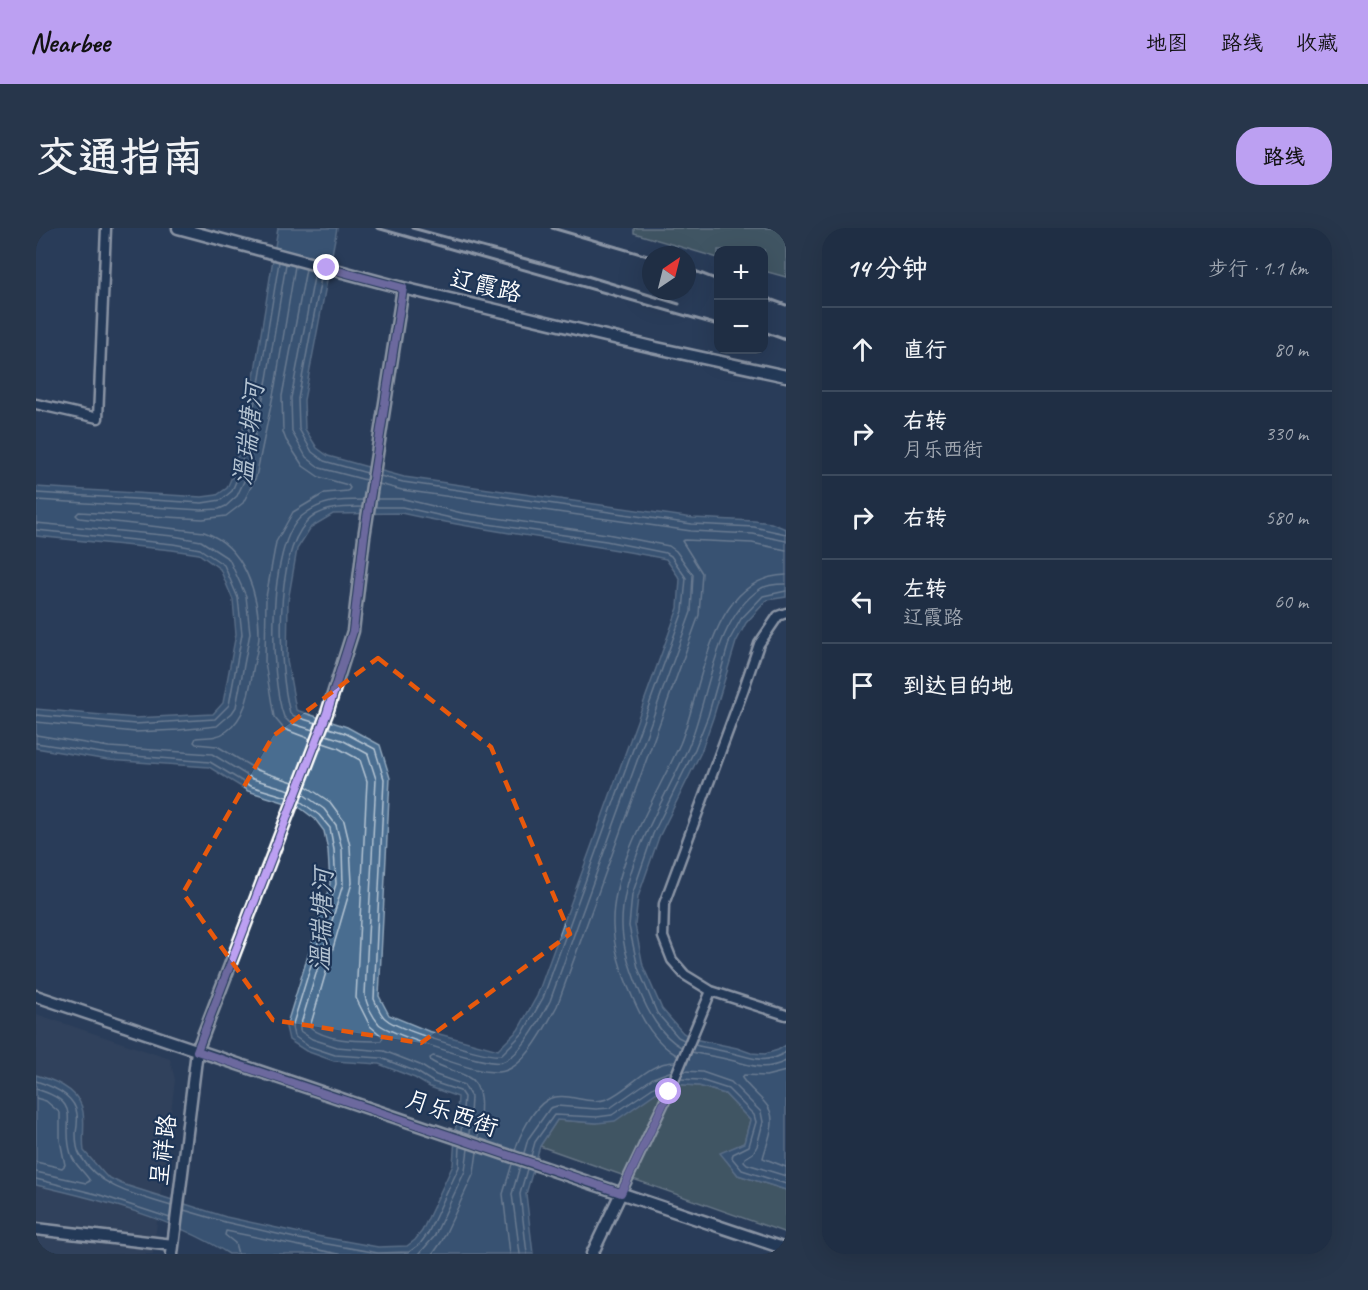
<!DOCTYPE html>
<html lang="zh">
<head>
<meta charset="utf-8">
<style>
  body { margin:0; font-family:Caveat,"LXGW WenKai TC",sans-serif; background:#27364b; color:#f1f3f6 }
  .controls { position:absolute; right:18px; top:18px; display:grid; overflow:hidden; border-radius:12px; box-shadow:0 6px 24px #0002 }
  .controls button { width:54px; height:54px; display:grid; place-items:center; padding:0; border:0; border-bottom:2px solid #3c4a5d; background:#1f2e44; color:#f1f3f6; font:30px sans-serif }
  .compass { position:absolute; left:606px; top:18px; width:54px; height:54px; border-radius:50%; background:#1f2e44; box-shadow:0 6px 24px #0002; rotate:35deg }
  .stop { position:absolute; width:18px; height:18px; margin:-14px; border:4px solid #bca0f2; border-radius:50%; background:#fff }
  .stop.end { background:#bca0f2; border-color:#fff; box-shadow:0 2px 6px #0008 }
  .list { margin:0; padding:0; list-style:none }
  h2 { display:flex; justify-content:space-between; align-items:center; height:78px; margin:0; padding:0 24px; font-size:26px }
  h2 small { font-size:20px; font-weight:400; color:#a1a8b2 }
  .list li { display:grid; grid-template-columns:39px 1fr auto; gap:18px; align-items:center; box-sizing:border-box; height:84px; padding:0 24px; border-top:2px solid #3c4a5d }
  .list b { display:block; font-size:22px; white-space:nowrap }
  .list p { margin:0; font-size:20px; white-space:nowrap; color:#a1a8b2 }
  .list em { font-size:20px; font-style:normal; color:#a1a8b2 }
  .icon { flex:none; width:33px; height:33px; fill:none; stroke:currentColor; stroke-width:2; stroke-linecap:round; stroke-linejoin:round }
  .map { position:relative; flex:none; width:750px; height:1026px; overflow:hidden; border-radius:24px }
  header { display:flex; align-items:center; gap:36px; box-sizing:border-box; height:84px; padding:0 30px; background:#bca0f2; color:#111 }
  header strong { font-size:28px }
  nav { display:flex; gap:33px; margin-inline-start:auto; font-size:21px }
  .intro { display:flex; align-items:center; justify-content:space-between; box-sizing:border-box; height:144px; padding:0 36px }
  h1 { margin:0; font-size:42px }
  .button { padding:15px 27px; border-radius:24px; background:#bca0f2; color:#111; font-size:21px; font-weight:700 }
  main { display:flex; gap:36px; padding:0 36px }
  aside { flex:1; background:#1f2e44; border-radius:24px; box-shadow:0 6px 24px #0002 }
  .map>svg:first-child { display:block }
  .built { fill:#38475e }
  .green { fill:#5b7370; stroke:#adb9b8; stroke-width:1.5 }
  .water { fill:#486d90; stroke:#91a7bc; stroke-width:1.5; fill-rule:evenodd }
  .lines { fill:none; stroke-linecap:round; stroke-linejoin:round }
  .shore { stroke:#b6c5d3; stroke-width:1.5 }
  .street-casing { stroke:#fff; stroke-width:13 }
  .secondary-casing { stroke:#fff; stroke-width:15 }
  .street { stroke:#1d3557; stroke-width:8 }
  .secondary { stroke:#1d3557; stroke-width:10 }
  .rail { stroke:#fff; stroke-width:3 }
  .route { stroke:#bca0f2; stroke-width:8 }
  .marked { fill:none; stroke:#e8590c; stroke-width:4.5; stroke-dasharray:12 8; stroke-linejoin:round }
  .labels { text-anchor:middle; stroke-width:4.5; stroke-linejoin:round; paint-order:stroke }
  .street-label { font-size:24px; fill:#fff; stroke:#1d3557 }
  .water-label { font-size:26px; font-style:italic; fill:#b6c5d3; stroke:#1d3557 }
</style>
</head>
<body>
<header>
<strong>Nearbee</strong>
<nav><a>地图</a><a>路线</a><a>收藏</a></nav>
</header>
<div class="intro"><h1>交通指南</h1><a class="button">路线</a></div>
<main>
<div class="map">
<svg width="750" height="1026" viewBox="0 0 750 1026">
  <rect width="100%" height="100%" fill="#293d5a"/>
  <filter id="ink" filterUnits="userSpaceOnUse"><feTurbulence type="fractalNoise" baseFrequency=".0167" numOctaves="2"/><feDisplacementMap in="SourceGraphic" scale="12" xChannelSelector="R" yChannelSelector="G"/><feConvolveMatrix kernelMatrix="1 2 1 2 8 2 1 2 1" color-interpolation-filters="sRGB"/></filter>
  <g filter="url(#ink)">
    <path class="built" d="M0 786 134 831 139 852 117 1026H0Z"/>
    <path class="green" d="M598 0H750V49L728 43V22H682V30L598 5Z
      M636 856 663 858 689 866 714 892 708 915 685 925 702 947 750 962V1005L504 918 521 892 561 895Z"/>
    <path class="water" d="M242 0H301L268 172 269 201 281 220 292 228 368 249 657 290 718 293 735 295 750 301V369L731 372 710 395 700 414 677 490 665 524 623 609 602 669 599 697 607 738 626 781 647 805 658 811 701 820 715 825 729 826 742 822 750 817V962L702 947 684 925 708 915 714 892 689 866 663 858 636 856 624 862 579 893 561 895 521 892 504 918 490 966 497 1026H193C136 990 65 972 0 957V847C18 852 44 862 47 884 49 896 46 910 48 923L70 948 86 956 190 989 264 1005 342 1019 371 1018 379 1012 386 1003 417 937 422 869 394 859 379 850 343 836 298 833 270 823 253 812 250 799 294 656 292 622 288 603 279 591 263 579 212 563 173 539 72 532 0 520V481L99 490 177 486 187 475 200 406 197 372 184 341 163 326 136 322 0 308V259L166 269 181 267 191 260 198 244 218 149ZM365 285C453 305 542 313 630 331L644 351 642 380 501 768 482 802 462 822 392 803 353 787 343 768 354 550 344 517 311 499 260 482 251 433 252 373 261 321 275 299 297 286Z"/>
    <g class="lines">
      <path class="shore" d="M270 41 246 168 247 204 250 212 267 238 283 249 312 257 314 260 312 263 289 265 257 284 240 314 230 369 229 434 238 489 248 501 274 511
        M279 44 255 170 256 204 270 229 284 240 330 252
        M286 45 262 171 263 201 276 224 288 233 331 245
        M344 248 367 254 656 296 718 299 750 306
        M343 256 366 262 655 303 717 306 750 313
        M0 265 166 275 185 272 196 263 203 246 224 150 243 34
        M0 272 165 282 183 281 190 278 201 268 210 249 231 151 250 36
        M0 295 137 308 165 313 193 331 210 368 214 405 200 479 196 485 181 498 143 502 99 504 0 494
        M0 302 137 316 164 321 188 337 202 370 206 406 193 477 179 491 99 496 0 487
        M280 495 258 488 254 485C242 440 238 331 270 295 284 279 306 279 326 279
        M293 500 309 505 339 521 348 551 338 771C341 777 344 787 350 791 361 801 451 830 465 827L487 805 507 770 647 383 650 350 635 328 630 325 570 313 424 292 366 279H340
        M277 502 254 495 248 489C233 449 231 317 266 288 286 272 303 272 327 272
        M0 507 73 519 176 526 217 551 254 562
        M290 507 306 512 332 526 340 551 329 767C330 776 337 789 343 796 353 806 454 839 466 834 486 827 505 790 514 773L655 384 657 347 640 323 633 318 571 306 426 285 368 271H341
        M0 515 72 526 174 534 214 558 251 569
        M257 554 221 542 181 518 160 516 158 514 160 510C170 509 182 510 191 503 210 489 213 465 217 442 219 431 223 418 223 406 223 367 209 318 168 304L43 290 40 287 43 284 167 291 190 288 207 275 220 249 240 153 259 38
        M270 558 294 574 308 593 314 618 316 655 274 799C291 814 323 813 345 813L347 809 334 798 320 770 331 553 324 532 302 520 287 515
        M267 566 288 581 300 597 306 621 307 656 264 799V803L276 811 301 819 348 823 384 837 400 847 428 857 435 869 433 907
        M264 573 283 587 294 600 298 622 300 656 256 799 258 808 272 818 299 827 345 830 381 844 397 854 424 863 428 869 425 904
        M648 812 642 809 621 785 602 740 593 698 596 667 617 606 659 521 672 488 694 411 705 391 727 368 750 363
        M659 817C671 820 683 822 696 825 717 830 729 837 750 824
        M645 819C624 807 612 784 603 762 595 743 586 719 586 697 585 639 628 572 652 520 673 471 677 393 724 361 730 357 742 356 750 356
        M656 824C668 827 681 829 694 832 716 837 727 844 750 833
        M642 828C619 815 606 792 596 768 586 746 578 722 577 698 575 638 620 569 644 516 667 461 673 349 750 347
        M648 843 666 844 695 854 725 884 727 894 721 918 717 925 709 930 708 933 711 936 750 948
        M750 843 730 848 708 847 706 850C712 859 721 866 729 875 744 891 731 913 727 930L750 939
        M645 851 664 852 692 861 718 887 720 894 713 918 697 926 696 930 706 942 750 956
        M0 853C16 858 39 867 41 886 42 892 41 899 40 905 40 912 40 921 44 927 64 961 101 967 135 978
        M0 861C50 876 24 892 35 926 38 937 49 944 54 953L50 955 0 944
        M0 870 10 873 24 885V912L29 937 26 940 0 934
        M442 910C443 891 452 858 430 848 418 842 406 840 395 833L394 830 397 828C417 834 440 844 461 844 487 845 510 798 521 778L663 387 666 345 646 313 649 312 716 315 750 322
        M479 923C483 908 497 880 511 872 529 862 552 878 571 871 595 861 611 834 639 834
        M488 925 492 911 514 880 521 878 560 881 574 880 617 850 636 843
        M495 928 499 914 518 887 561 889 576 887 621 857 632 851
        M0 951 64 967 134 990
        M148 982 189 994 263 1011 342 1025 373 1024 384 1016 392 1005 423 939 424 918
        M202 1026 199 1015 189 1007 190 1003 303 1026
        M383 1026 398 1009 429 943 432 921
        M397 1026 406 1013 438 945 441 924
        M474 1026 467 966 476 936
        M484 1026 476 966 484 938
        M491 1026 484 966 491 941"/>
      <defs>
        <path id="street" d="M0 176 62 190 70 0
          M750 385 742 388 723 416 708 460 628 676 627 709 636 732 649 747 675 763 750 787
          M585 965 633 864 675 763"/>
        <path id="secondary" d="M142 0 367 60 616 119 750 148
          M0 768 750 1021
          M0 1001 137 1017
          M136 1026 161 823 291 485 317 403 328 309 367 60
          M556 1026 585 965"/>
      </defs>
      <use href="#street" class="street-casing"/>
      <use href="#secondary" class="secondary-casing"/>
      <use href="#street" class="street"/>
      <use href="#secondary" class="secondary"/>
      <path class="rail" d="M341 0 682 97
        M376 0 538 44 643 76
        M516 0 615 29
        M651 40 682 52
        M728 69 750 77
        M728 104 750 112"/>
    </g>
  </g>
  <g class="lines" filter="url(#ink)">
    <path class="route" d="M291 40 367 60 328 309 317 403 291 485 161 823 585 965 633 864"/>
  </g>
  <path d="M0 0H750V1026H0ZM342 430 455 519 534 706 385 815 237 792 147 665 237 508Z" fill="#293d5a" fill-opacity=".55" fill-rule="evenodd"/>
  <path class="marked" d="M342 430 455 519 534 706 385 815 237 792 147 665 237 508Z"/>
  <g class="labels">
    <g class="street-label">
      <text transform="translate(450 58) rotate(13)" y="8">辽霞路</text>
      <text transform="translate(416 885) rotate(19)" y="8">月乐西街</text>
      <text transform="translate(127 922) rotate(-83)" y="8">呈祥路</text>
    </g>
    <g class="water-label">
      <text transform="translate(212 206) rotate(-83)" y="9">温瑞塘河</text>
      <text transform="translate(285 692) rotate(-88)" y="9">温瑞塘河</text>
    </g>
  </g>
</svg>
<div class="controls">
<button>+</button>
<button>−</button>
</div>
<svg class="compass" viewBox="-18 -18 36 36"><path d="M0-13l5 13h-10z" fill="#e53935"/><path d="M0 13l5-13h-10z" fill="#a1a8b2"/></svg>
<div class="stop" style="left:633px;top:864px"></div>
<div class="stop end" style="left:291px;top:40px"></div>
</div>
<aside>
<h2>14 分钟<small>步行 · 1.1 km</small></h2>
<ul class="list">
<li><svg class="icon" aria-label="ahead" viewBox="0 0 24 24"><path d="M12 20V5M6 11l6-6 6 6"/></svg><div><b>直行</b></div><em>80 m</em></li>
<li><svg class="icon" aria-label="right" viewBox="0 0 24 24"><path d="M7 20v-9h11M14 6l5 5-5 5"/></svg><div><b>右转</b><p>月乐西街</p></div><em>330 m</em></li>
<li><svg class="icon" aria-label="right" viewBox="0 0 24 24"><path d="M7 20v-9h11M14 6l5 5-5 5"/></svg><div><b>右转</b></div><em>580 m</em></li>
<li><svg class="icon" aria-label="left" viewBox="0 0 24 24"><path d="M17 20v-9H6M10 6l-5 5 5 5"/></svg><div><b>左转</b><p>辽霞路</p></div><em>60 m</em></li>
<li><svg class="icon" aria-label="arrive" viewBox="0 0 24 24"><path d="M6 21V4h12l-3 4 3 4H6"/></svg><div><b>到达目的地</b></div></li>
</ul>
</aside>
</main>
</body>
</html>
